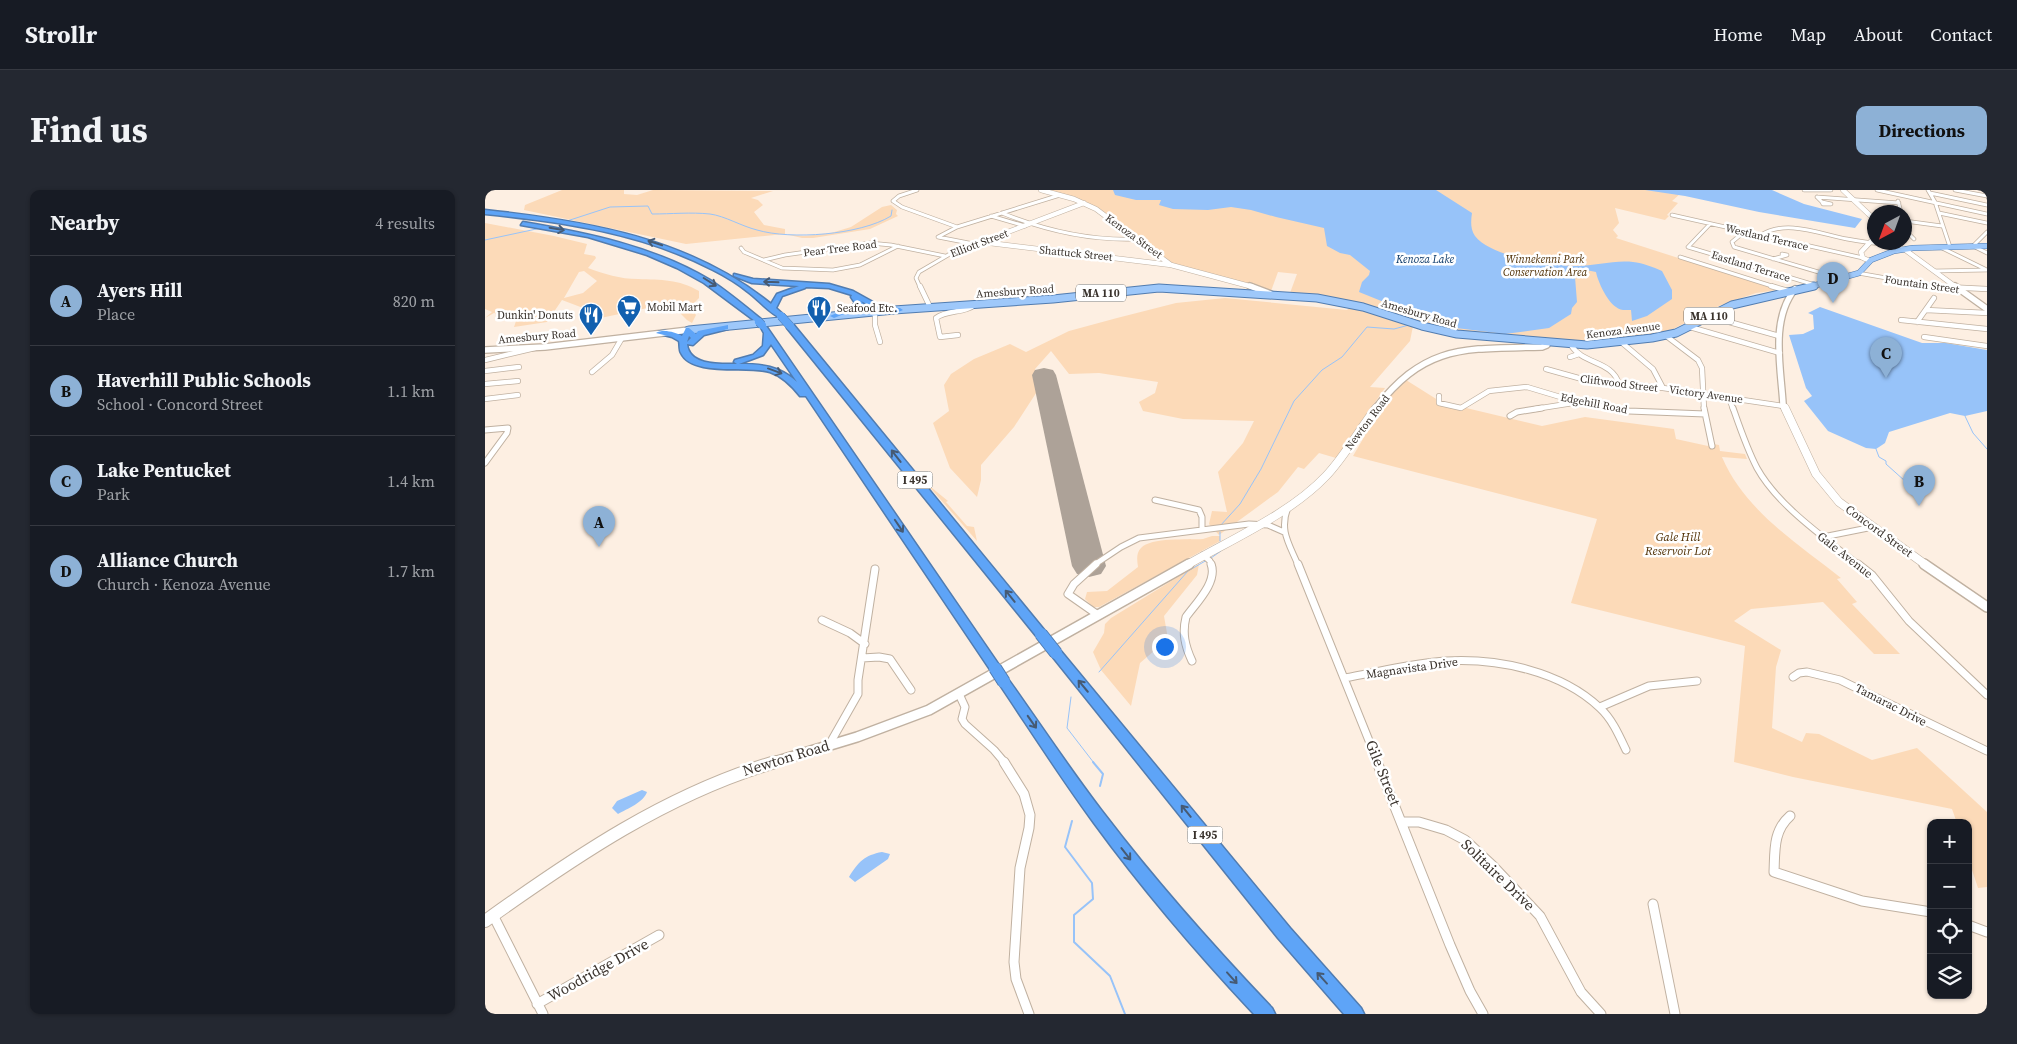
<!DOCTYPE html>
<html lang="en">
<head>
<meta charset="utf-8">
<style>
  body { margin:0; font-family:"Source Serif 4",serif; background:#242831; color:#f1f3f6 }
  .controls { position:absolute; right:15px; bottom:15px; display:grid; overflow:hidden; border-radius:10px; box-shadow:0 1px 4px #0004 }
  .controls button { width:45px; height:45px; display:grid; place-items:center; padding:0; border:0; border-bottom:1px solid #363941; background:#171b24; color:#f1f3f6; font:25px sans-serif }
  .compass { position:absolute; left:1382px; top:15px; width:45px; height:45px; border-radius:50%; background:#171b24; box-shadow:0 1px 4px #0004; rotate:221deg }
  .you { position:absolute; left:679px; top:456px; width:18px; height:18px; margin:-12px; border:4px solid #fff; border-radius:50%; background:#1a73e8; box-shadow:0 0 0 8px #1a73e833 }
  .badge { display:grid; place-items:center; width:32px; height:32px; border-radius:50%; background:#8db1d6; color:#111; font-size:16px; font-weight:700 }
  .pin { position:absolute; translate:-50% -41px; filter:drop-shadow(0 1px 2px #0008) }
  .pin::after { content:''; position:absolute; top:26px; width:18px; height:15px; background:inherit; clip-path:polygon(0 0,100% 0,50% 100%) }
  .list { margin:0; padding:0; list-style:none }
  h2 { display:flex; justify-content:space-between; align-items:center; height:65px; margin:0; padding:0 20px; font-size:21px }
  h2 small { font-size:16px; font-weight:400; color:#9ea1a6 }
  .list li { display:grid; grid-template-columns:32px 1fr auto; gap:15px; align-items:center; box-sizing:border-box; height:90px; padding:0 20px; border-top:1px solid #363941 }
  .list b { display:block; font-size:19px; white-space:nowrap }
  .list p { margin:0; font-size:16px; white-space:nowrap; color:#9ea1a6 }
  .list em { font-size:16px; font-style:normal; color:#9ea1a6 }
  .icon { flex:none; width:28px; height:28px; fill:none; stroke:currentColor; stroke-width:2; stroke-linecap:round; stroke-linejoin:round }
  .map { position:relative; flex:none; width:1502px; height:824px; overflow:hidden; border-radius:10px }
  header { display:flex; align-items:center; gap:30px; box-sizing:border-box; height:70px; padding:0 25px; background:#171b24; border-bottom:1px solid #363941 }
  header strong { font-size:24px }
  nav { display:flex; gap:28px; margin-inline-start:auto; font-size:18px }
  .intro { display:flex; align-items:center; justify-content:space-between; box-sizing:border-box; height:120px; padding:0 30px }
  h1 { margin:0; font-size:35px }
  .button { padding:12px 22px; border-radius:10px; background:#8db1d6; color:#111; font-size:18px; font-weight:700 }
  main { display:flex; gap:30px; padding:0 30px }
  aside { flex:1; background:#171b24; border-radius:10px; box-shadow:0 1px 4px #0004 }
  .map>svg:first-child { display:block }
  .green { fill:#fcdab8; fill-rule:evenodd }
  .water { fill:#97c3f9 }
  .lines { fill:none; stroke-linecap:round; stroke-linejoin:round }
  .stream-far1 { stroke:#97c3f9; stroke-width:1 }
  .stream { stroke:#97c3f9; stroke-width:2 }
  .runway { fill:#ada298; fill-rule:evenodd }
  .street-far4-casing { stroke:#c0b1a1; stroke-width:4.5 }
  .street-far3-casing { stroke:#c0b1a1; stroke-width:6 }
  .street-far2-casing { stroke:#c0b1a1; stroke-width:7 }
  .street-far1-casing { stroke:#c0b1a1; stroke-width:9 }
  .street-casing { stroke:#c0b1a1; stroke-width:11 }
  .secondary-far4-casing { stroke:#c0b1a1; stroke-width:5.5 }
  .secondary-far3-casing { stroke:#c0b1a1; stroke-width:8 }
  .secondary-far2-casing { stroke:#c0b1a1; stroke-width:9 }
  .secondary-far1-casing { stroke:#c0b1a1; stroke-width:12 }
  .secondary-casing { stroke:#c0b1a1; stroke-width:14 }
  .primary-far1-casing { stroke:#517cb0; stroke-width:6 }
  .primary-casing { stroke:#517cb0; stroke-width:9 }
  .highway-casing { stroke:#517cb0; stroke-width:3 }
  .street-far4 { stroke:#fff; stroke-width:3 }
  .street-far3 { stroke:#fff; stroke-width:4.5 }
  .street-far2 { stroke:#fff; stroke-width:5 }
  .street-far1 { stroke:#fff; stroke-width:7 }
  .street { stroke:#fff; stroke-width:9 }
  .secondary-far4 { stroke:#fff; stroke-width:4.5 }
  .secondary-far3 { stroke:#fff; stroke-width:5.5 }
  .secondary-far2 { stroke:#fff; stroke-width:8 }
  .secondary-far1 { stroke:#fff; stroke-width:9 }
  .secondary { stroke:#fff; stroke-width:12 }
  .primary-far1 { stroke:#9ec8fa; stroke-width:5 }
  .primary { stroke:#9ec8fa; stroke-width:7 }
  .highway { fill:#5ea4f7; fill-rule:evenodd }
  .highway-bridge-far1-casing { stroke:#517cb0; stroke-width:9; stroke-linecap:butt }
  .highway-bridge-casing { stroke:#517cb0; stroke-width:14; stroke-linecap:butt }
  .highway-bridge-far1 { stroke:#5ea4f7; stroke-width:8 }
  .highway-bridge { stroke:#5ea4f7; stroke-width:12 }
  .oneway { stroke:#465a73 }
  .labels { text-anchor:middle; stroke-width:5; stroke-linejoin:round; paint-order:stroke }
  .far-street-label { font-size:11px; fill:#39322c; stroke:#fff }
  .far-water-label { font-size:11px; font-style:italic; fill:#0c3969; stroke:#fff }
  .far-park-label { font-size:11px; font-style:italic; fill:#4f2f03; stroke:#fff }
  .shield { fill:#fff; stroke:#74706b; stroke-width:1 }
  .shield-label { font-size:11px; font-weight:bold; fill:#39322c }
  .far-poi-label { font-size:11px; fill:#39322c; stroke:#fff; text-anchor:start }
  .street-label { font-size:12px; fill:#39322c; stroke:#fff }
  .park-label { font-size:12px; font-style:italic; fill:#4f2f03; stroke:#fff }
  .near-street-label { font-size:15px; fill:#39322c; stroke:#fff }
</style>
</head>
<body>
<header>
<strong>Strollr</strong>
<nav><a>Home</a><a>Map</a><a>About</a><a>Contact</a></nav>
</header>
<div class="intro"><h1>Find us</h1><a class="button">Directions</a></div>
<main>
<aside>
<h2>Nearby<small>4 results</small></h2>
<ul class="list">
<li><span class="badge">A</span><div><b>Ayers Hill</b><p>Place</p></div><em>820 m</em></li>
<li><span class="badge">B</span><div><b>Haverhill Public Schools</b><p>School · Concord Street</p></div><em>1.1 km</em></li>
<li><span class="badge">C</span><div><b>Lake Pentucket</b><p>Park</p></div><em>1.4 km</em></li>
<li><span class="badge">D</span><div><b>Alliance Church</b><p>Church · Kenoza Avenue</p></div><em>1.7 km</em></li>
</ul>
</aside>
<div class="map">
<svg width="1502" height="824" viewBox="0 0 1502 824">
  <rect width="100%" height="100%" fill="#fdefe2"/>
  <path class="green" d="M77 0H139V4L152 5 168 0 288 1 266 8 273 10 278 15 269 22 279 35 300 39V44L319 46 346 43 366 37 397 17 406 15 412 20 411 24 413 26 385 39 328 48H317L300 44 201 54 39 20 40 15Z
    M560 0H1166L1195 4 1187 11 1193 13 1182 25 1184 26 1180 30 1130 18 1134 33 1128 40 1133 46 1131 48 1293 100 1271 103 1236 115 1188 139 1174 143 1151 147 1082 152 982 143 940 134 879 114 805 103 812 84 793 82 786 101 690 75 609 16Z
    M0 33 69 46 102 54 99 64 110 66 111 68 103 78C119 84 135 89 153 89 177 90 193 89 214 101V108L205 117 211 125 207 133 202 130 191 119 167 117 97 132 104 127 106 121 77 110 62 132 29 137 31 131 9 123 0 128 7 122 0 119ZM99 81 112 91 98 103 79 108 94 82Z
    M740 108 862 120 865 117 928 136 925 151 885 197 900 198 851 268 834 263 819 279 813 277 793 302 734 345 724 334 727 321 742 322 733 282 758 253 769 231 698 229 658 221 654 212 670 203 673 192 614 183 584 184 566 161 550 179 555 197 529 237 496 275V290L492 307 465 278 448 233 464 221 459 195 466 184 489 169 525 154 541 162 584 141 632 128 691 113Z
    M921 190 956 212 1057 236 1100 227 1189 239 1191 249 1223 256V253L1234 255 1235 261 1260 264 1262 269 1237 267C1260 321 1312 353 1356 388L1352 389 1372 412 1367 414 1415 464H1389L1338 412 1266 419 1249 431 1296 460 1291 477 1287 538 1317 552 1321 543 1334 544 1387 570 1432 558 1502 622V697L1493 698 1483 668V633H1472L1467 619 1308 587 1249 572 1260 456 1086 413 1112 329 868 266 900 211Z
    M441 293 463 311 461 312 482 336 489 337 492 351Z
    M727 346H735V351L614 417H608L600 409 602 402 622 401 653 377C652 370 651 363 656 358 666 347 703 350 718 349Z
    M714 374 712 385 679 426 683 449 655 473 646 516 616 480 608 462 619 443 620 434 626 428Z"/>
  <path class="water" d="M628 0H951L987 23C986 30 985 39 990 46 1006 67 1066 75 1091 76 1110 76 1129 70 1148 72 1158 73 1168 77 1177 81L1187 100V109L1162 126 1147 131 1146 120C1141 120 1135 121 1131 117 1122 111 1113 92 1111 82L1101 80 1090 87 1092 112 1087 118 1086 124 1064 138 1020 144 971 138 946 131 874 102 877 92 884 85 885 81 865 65 855 63 842 56 839 38 791 27 766 20 746 17 723 20 688 19 674 15 676 10H651L630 5Z
    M1160 0H1287L1319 14 1377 29 1370 38 1274 22 1200 6Z
    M1335 117 1437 153H1461L1502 160V221L1480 226 1465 223 1404 242 1400 253 1391 259 1381 258 1343 241 1319 211 1327 206 1321 198 1304 145 1318 144 1329 139 1328 125 1323 123Z
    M157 600 162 602C159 612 142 619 133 624L127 618 132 611Z
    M397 662 405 664 403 669 370 692 364 687C373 672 380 665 397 662Z"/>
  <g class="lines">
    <path class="stream-far1" d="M82 31 125 17 163 16 167 24C186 24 206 22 225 24 240 26 256 36 272 40 306 50 375 45 406 26L407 20
      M0 50 56 38
      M1480 226 1488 243 1502 259
      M1391 259 1394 267 1401 271V274L1420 291 1427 305
      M735 336 755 314 776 279 809 211 837 180 857 167 882 137 909 139 924 135
      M735 342V351
      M726 368 736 361
      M614 482 703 381 722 370
      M586 507 582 538 609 573"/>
    <path class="stream" d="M608 572 618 584 615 596
      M587 631 580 657 607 693 608 709 589 725V752L625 786 640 824"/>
    <path class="runway" d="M559 178 568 180 571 185 621 376 616 384 604 387 592 384 587 376 547 185 550 180Z"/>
    <defs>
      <path id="street-far4" d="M432 0 414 6 408 11 417 17 472 37 453 47 489 54
        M1319 0H1346
        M1392 0 1502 24
        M1443 0 1450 12 1465 57
        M1470 0 1502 6
        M1445 3 1502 15
        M1332 7 1414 13
        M1332 7 1337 12
        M1413 11 1416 22
        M1337 12 1346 14H1338Z
        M517 23C561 41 605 51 653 49
        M1454 23 1502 33
        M1187 25 1378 68
        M506 26 540 36
        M1420 31 1457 36
        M1225 34 1203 57 1330 95
        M472 37 575 5
        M1420 40 1429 49
        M1259 42 1247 52 1249 57 1357 89
        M1502 42 1488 56 1502 63
        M1276 45C1301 29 1335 44 1362 49 1379 52 1395 54 1412 56L1419 59
        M256 58 259 62 297 78 348 80 375 75 413 56
        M1457 58 1500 79
        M1195 67 1290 97
        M1288 69 1302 65 1297 64
        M279 70 300 65 385 53 406 55 460 66
        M1450 81 1502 80
        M1373 83 1452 97
        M435 97 431 88 434 82 470 61 496 52"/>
      <path id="street-far3" d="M435 96 445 117
        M1286 96 1303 101
        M1441 96 1502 99
        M1441 120 1502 123
        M387 122 390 125V135L395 152
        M1223 126 1294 146
        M1416 130 1502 139
        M1432 132 1449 108
        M1205 137 1295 163
        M473 145 455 147 451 128C463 119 479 124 491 114
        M1180 145 1213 170 1217 178 1219 219
        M1439 147 1502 156
        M1135 151 1168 179 1178 198 1298 216
        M1086 155C1098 175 1127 170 1134 194
        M1085 167 1094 164
        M0 170 50 158
        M1061 179 1097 189 1178 198
        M0 181 34 177
        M107 182 127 165 137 148
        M0 194 33 191
        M954 206V213L976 218 1004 201 1042 197 1092 212 1133 219
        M1244 208 1248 219
        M0 209 33 205
        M1050 219 1088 213"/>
      <path id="street-far2" d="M1126 218 1144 221 1220 224
        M1219 218 1227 256
        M1248 218C1255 238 1262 259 1272 278 1293 316 1340 348 1374 375
        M1025 226 1032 222 1057 218
        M0 240 23 238 22 243 0 273
        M670 310 714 320 717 327V339
        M803 317C794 341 804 353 813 375
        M1338 347 1388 337
        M718 365 725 371 727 375
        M609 375 636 357 654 348 764 334 783 335 799 342"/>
      <path id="street-far1" d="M611 374 589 394 583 404 613 425
        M813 374 893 573
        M1373 374 1387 385 1424 431 1502 505
        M337 430 365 443 380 454
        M377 468 394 467 405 469 426 500
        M707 471C700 456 697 443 701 427 711 413 733 392 726 374
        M1308 487 1314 483 1322 482 1355 490 1502 561
        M859 488C893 482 927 473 961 471 1013 468 1076 481 1115 518 1127 529 1134 545 1141 560
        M474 504 480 517 477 529 480 534 509 560 520 573
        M1115 517 1164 496 1212 491
        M344 555 373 504V490L390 379"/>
      <path id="street" d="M519 572 539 604 545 625 544 638 535 678 529 772 531 789 544 824
        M892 572 965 755 985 801 998 824
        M1305 626C1288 641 1290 661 1289 682L1377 711 1446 722
        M917 632H934L961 640 980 650 1008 676 1055 726 1096 802 1116 824
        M1168 714 1190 824
        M8 725 58 824
        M1483 735 1502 742
        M52 814 174 745"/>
      <path id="secondary-far4" d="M556 0 589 9 611 19 686 75 768 97
        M1358 0 1390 30
        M499 51 599 13
        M496 52 686 75
        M1397 52 1403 55
        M1419 59 1471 97
        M1385 71 1378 68 1376 62 1390 47"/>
      <path id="secondary-far3" d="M765 96 786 104
        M1470 96 1502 119
        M0 160 60 157 204 140
        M890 219C941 153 980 159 1057 157L1062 155V153
        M1300 219 1298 214C1296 178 1285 130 1310 99"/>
      <path id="secondary-far2" d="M1300 218 1331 284 1354 312 1441 375
        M702 375C747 349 805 324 841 286 860 266 874 240 891 218"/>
      <path id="secondary-far1" d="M1439 374 1502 417
        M286 573 372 547 444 520 704 374"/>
      <path id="secondary" d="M0 731C91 666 182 604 290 572"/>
      <path id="primary-far1" d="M1324 97 1374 83 1386 70 1409 61 1428 58 1502 56"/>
      <path id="primary" d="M204 140 409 120 568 109 674 98 832 108 878 117 937 136 972 144 1102 155 1167 148 1191 143 1247 115 1329 96"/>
      <path id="highway" d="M0 20C102 31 205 48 286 114L292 104 314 96 267 93 249 86V84L268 89 344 94 368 101 395 116 415 118 418 120C406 127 387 117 376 111L385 122V124H381L374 117 369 120 349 128 345 126 347 125 365 118 370 113 366 107 367 105 344 98 321 97 320 98 297 106 291 118 300 126 296 128C284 123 274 110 263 102 253 94 240 86 228 80 157 43 79 32 0 24Z
        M38 32C102 43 168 56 225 90 243 102 260 116 277 130L514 475 516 478 514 481H506L321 206H315C307 196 297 186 285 182 263 175 207 187 196 163 194 160 195 154 194 151L187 147 171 143C178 139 190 142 197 146L201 138H204L211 144 213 141 243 135V139L219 145 208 155 202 154C204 176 235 174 252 174L249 172 250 170 268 165 278 156 279 143 274 134 219 93 192 78 162 65 103 47 36 35ZM204 146 206 148 202 152ZM286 154 312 192C295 176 276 174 254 174L278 165Z
        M302 134H308L560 441 562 444 560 447H552L302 138Z
        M571 459 575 460 805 738 876 818 879 824H859L793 748 567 466 565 463 567 460Z
        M519 487 523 489C555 534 586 581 620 625 672 693 728 756 787 818L790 824H769C712 763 658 700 609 633 576 588 546 541 515 495L513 492 515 489Z"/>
    </defs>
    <use href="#street-far4" class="street-far4-casing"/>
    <use href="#street-far3" class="street-far3-casing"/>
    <use href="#street-far2" class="street-far2-casing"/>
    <use href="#street-far1" class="street-far1-casing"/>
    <use href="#street" class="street-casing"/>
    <use href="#secondary-far4" class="secondary-far4-casing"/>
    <use href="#secondary-far3" class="secondary-far3-casing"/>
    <use href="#secondary-far2" class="secondary-far2-casing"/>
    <use href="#secondary-far1" class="secondary-far1-casing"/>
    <use href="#secondary" class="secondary-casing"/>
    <use href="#primary-far1" class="primary-far1-casing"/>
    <use href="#primary" class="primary-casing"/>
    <use href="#highway" class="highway-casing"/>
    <use href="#street-far4" class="street-far4"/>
    <use href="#street-far3" class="street-far3"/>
    <use href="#street-far2" class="street-far2"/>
    <use href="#street-far1" class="street-far1"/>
    <use href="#street" class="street"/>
    <use href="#secondary-far4" class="secondary-far4"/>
    <use href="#secondary-far3" class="secondary-far3"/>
    <use href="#secondary-far2" class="secondary-far2"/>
    <use href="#secondary-far1" class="secondary-far1"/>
    <use href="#secondary" class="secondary"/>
    <use href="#primary-far1" class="primary-far1"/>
    <use href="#primary" class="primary"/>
    <use href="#highway" class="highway"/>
    <defs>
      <path id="highway-bridge-far1" d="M296 126 305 136
        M274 132 277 135"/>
      <path id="highway-bridge" d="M556 444 571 463
        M510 478 519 492"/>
    </defs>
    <use href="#highway-bridge-far1" class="highway-bridge-far1-casing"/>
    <use href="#highway-bridge" class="highway-bridge-casing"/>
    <use href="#highway-bridge-far1" class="highway-bridge-far1"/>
    <use href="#highway-bridge" class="highway-bridge"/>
  </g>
  <defs><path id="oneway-shaft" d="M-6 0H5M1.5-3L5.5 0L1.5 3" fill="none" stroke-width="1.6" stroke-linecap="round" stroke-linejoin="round" transform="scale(1.25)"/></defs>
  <g class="oneway">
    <use href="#oneway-shaft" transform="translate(72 39) rotate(10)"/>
    <use href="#oneway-shaft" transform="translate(170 53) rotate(-162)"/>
    <use href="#oneway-shaft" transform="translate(225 92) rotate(32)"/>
    <use href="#oneway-shaft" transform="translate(286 92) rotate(-178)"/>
    <use href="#oneway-shaft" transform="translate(290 181) rotate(20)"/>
    <use href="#oneway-shaft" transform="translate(411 266) rotate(-128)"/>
    <use href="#oneway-shaft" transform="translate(414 336) rotate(56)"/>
    <use href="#oneway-shaft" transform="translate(525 406) rotate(-129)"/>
    <use href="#oneway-shaft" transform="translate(598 496) rotate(-130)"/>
    <use href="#oneway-shaft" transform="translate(547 532) rotate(55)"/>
    <use href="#oneway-shaft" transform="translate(701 621) rotate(-129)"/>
    <use href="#oneway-shaft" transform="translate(641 664) rotate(52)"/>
    <use href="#oneway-shaft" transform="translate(747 788) rotate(48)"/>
    <use href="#oneway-shaft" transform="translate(837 788) rotate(-132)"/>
  </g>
  <defs>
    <symbol id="supermarket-pin" viewBox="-11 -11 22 30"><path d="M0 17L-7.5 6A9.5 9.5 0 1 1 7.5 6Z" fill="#1260af" stroke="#fff"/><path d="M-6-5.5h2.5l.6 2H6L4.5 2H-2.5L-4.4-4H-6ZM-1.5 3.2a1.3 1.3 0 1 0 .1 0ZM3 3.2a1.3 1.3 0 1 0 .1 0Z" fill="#fff"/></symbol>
    <symbol id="restaurant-pin" viewBox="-11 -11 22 30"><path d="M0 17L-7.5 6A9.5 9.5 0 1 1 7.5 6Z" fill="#1260af" stroke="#fff"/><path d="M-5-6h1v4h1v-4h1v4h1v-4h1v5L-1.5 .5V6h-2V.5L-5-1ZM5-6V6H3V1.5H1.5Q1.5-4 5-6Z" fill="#fff"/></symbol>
  </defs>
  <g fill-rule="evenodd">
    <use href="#supermarket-pin" x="130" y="103" width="28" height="38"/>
    <use href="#restaurant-pin" x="320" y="104" width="28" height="38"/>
    <use href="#restaurant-pin" x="92" y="111" width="28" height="38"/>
  </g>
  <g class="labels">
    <g class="far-street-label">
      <text transform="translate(649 46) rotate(36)" y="4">Kenoza Street</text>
      <text transform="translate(1282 47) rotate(13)" y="4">Westland Terrace</text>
      <text transform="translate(494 53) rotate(-21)" y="4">Elliott Street</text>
      <text transform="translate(355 58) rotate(-7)" y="4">Pear Tree Road</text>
      <text transform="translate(591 63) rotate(6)" y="4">Shattuck Street</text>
      <text transform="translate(1266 76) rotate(17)" y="4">Eastland Terrace</text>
      <text transform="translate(1437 94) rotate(8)" y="4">Fountain Street</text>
      <text transform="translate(530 101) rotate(-4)" y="4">Amesbury Road</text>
      <text transform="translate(934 123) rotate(16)" y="4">Amesbury Road</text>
      <text transform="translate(1138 140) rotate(-7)" y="4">Kenoza Avenue</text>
      <text transform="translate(52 146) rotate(-5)" y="4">Amesbury Road</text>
      <text transform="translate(1134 193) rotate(7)" y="4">Cliftwood Street</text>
      <text transform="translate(1221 204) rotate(8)" y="4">Victory Avenue</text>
      <text transform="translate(1109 213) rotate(11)" y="4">Edgehill Road</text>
      <text transform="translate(882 232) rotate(-53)" y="4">Newton Road</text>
    </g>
    <g class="far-water-label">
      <text x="940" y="73">Kenoza Lake</text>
    </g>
    <g class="far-park-label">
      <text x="1060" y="73">Winnekenni Park<tspan x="1060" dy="13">Conservation Area</tspan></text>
    </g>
    <g class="shield">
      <rect x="591" y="94.5" width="50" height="17" rx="4"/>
      <rect x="1199" y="117.5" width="50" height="17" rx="4"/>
      <rect x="412.5" y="281.5" width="35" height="17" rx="4"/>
      <rect x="702.5" y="636.5" width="35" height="17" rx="4"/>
    </g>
    <g class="shield-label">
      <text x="616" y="107">MA 110</text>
      <text x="1224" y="130">MA 110</text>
      <text x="430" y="294">I 495</text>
      <text x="720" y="649">I 495</text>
    </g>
    <g class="far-poi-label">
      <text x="162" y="121">Mobil Mart</text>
      <text x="352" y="122">Seafood Etc.</text>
      <text x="88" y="129" text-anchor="end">Dunkin' Donuts</text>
    </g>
    <g class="street-label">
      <text transform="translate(1394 341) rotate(36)" y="4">Concord Street</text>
      <text transform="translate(1360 365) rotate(38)" y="4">Gale Avenue</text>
      <text transform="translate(927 478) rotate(-8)" y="4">Magnavista Drive</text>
      <text transform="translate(1406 515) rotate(27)" y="4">Tamarac Drive</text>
    </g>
    <g class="park-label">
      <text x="1193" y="351">Gale Hill<tspan x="1193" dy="14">Reservoir Lot</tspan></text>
    </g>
    <g class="near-street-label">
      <text transform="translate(301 568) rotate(-17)" y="5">Newton Road</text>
      <text transform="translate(898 583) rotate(68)" y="5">Gile Street</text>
      <text transform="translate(1013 685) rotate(44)" y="5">Solitaire Drive</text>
      <text transform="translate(113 780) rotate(-29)" y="5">Woodridge Drive</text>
    </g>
  </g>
</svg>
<div class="controls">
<button>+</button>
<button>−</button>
<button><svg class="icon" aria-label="locate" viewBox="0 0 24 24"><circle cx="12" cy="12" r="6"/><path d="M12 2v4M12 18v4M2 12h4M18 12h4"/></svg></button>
<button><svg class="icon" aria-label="layers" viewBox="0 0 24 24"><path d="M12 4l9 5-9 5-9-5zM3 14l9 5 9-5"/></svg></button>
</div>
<svg class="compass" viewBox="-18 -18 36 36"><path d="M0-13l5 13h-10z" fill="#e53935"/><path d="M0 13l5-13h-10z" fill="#9ea1a6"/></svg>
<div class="you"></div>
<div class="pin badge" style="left:114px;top:357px">A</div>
<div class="pin badge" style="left:1434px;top:316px">B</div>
<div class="pin badge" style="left:1401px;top:188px">C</div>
<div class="pin badge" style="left:1348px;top:113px">D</div>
</div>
</main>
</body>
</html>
